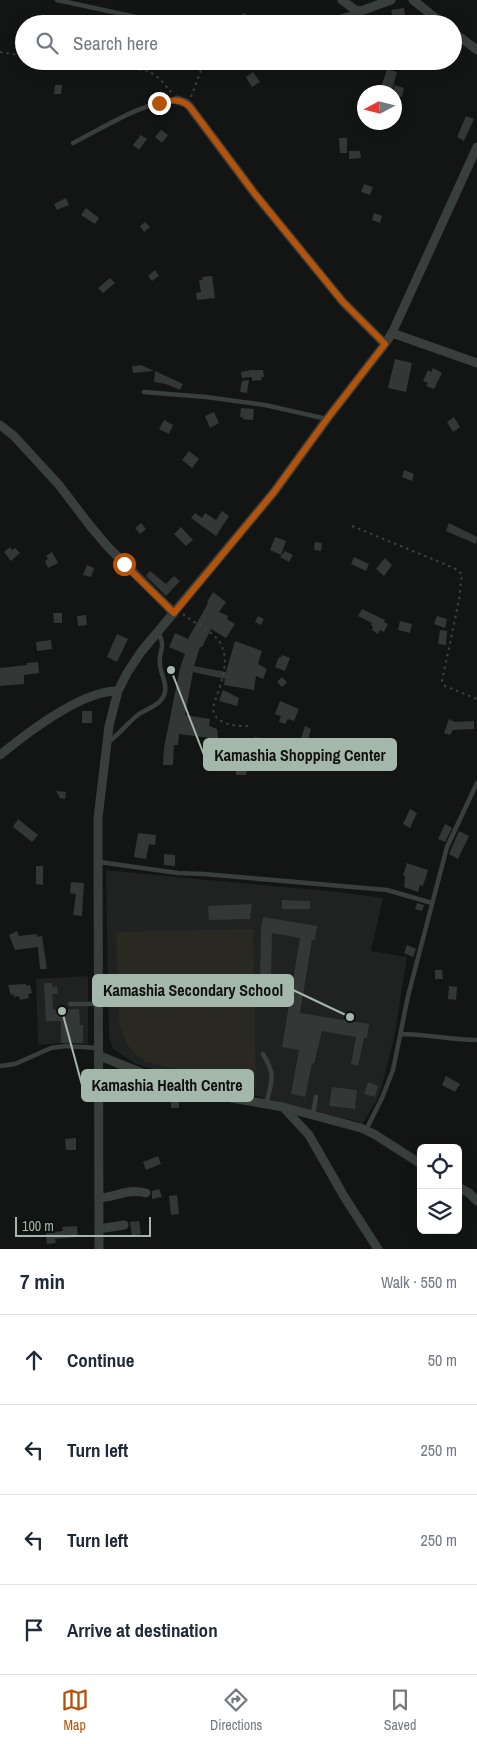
<!DOCTYPE html>
<html lang="en">
<head>
<meta charset="utf-8">
<style>
  body { margin:0; font-family:"Archivo Narrow",sans-serif; background:#f6f6f7; color:#1f2937 }
  .controls { position:absolute; right:15px; bottom:15px; display:grid; overflow:hidden; border-radius:8px; box-shadow:0 2px 12px #0003 }
  .controls button { width:45px; height:45px; display:grid; place-items:center; padding:0; border:0; border-bottom:1px solid #e0e1e3; background:#fff; color:#1f2937; font:25px sans-serif }
  .compass { position:absolute; left:357px; top:85px; width:45px; height:45px; border-radius:50%; background:#fff; box-shadow:0 2px 12px #0003; rotate:263deg }
  .scale { position:absolute; left:15px; bottom:12px; width:136px; box-sizing:border-box; padding-left:5px; border:2px solid #a4b7ab; border-top:0; font-size:14px; line-height:18px; white-space:nowrap; color:#a4b7ab; -webkit-text-stroke:4px #0e100f; paint-order:stroke }
  .stop { position:absolute; width:15px; height:15px; margin:-11px; border:4px solid #b45309; border-radius:50%; background:#fff }
  .stop.end { background:#b45309; border-color:#fff; box-shadow:0 1px 5px #0008 }
  .list { margin:0; padding:0; list-style:none }
  h2 { display:flex; justify-content:space-between; align-items:center; height:65px; margin:0; padding:0 20px; font-size:21px }
  h2 small { font-size:16px; font-weight:400; color:#747a83 }
  .list li { display:grid; grid-template-columns:32px 1fr auto; gap:15px; align-items:center; box-sizing:border-box; height:90px; padding:0 20px; border-top:1px solid #e0e1e3 }
  .list b { display:block; font-size:19px; white-space:nowrap }
  .list em { font-size:16px; font-style:normal; color:#747a83 }
  .icon { flex:none; width:28px; height:28px; fill:none; stroke:currentColor; stroke-width:2; stroke-linecap:round; stroke-linejoin:round }
  .map { position:relative; flex:none; width:477px; height:1249px; overflow:hidden }
  .search { position:absolute; background:#fff; box-shadow:0 2px 12px #0003; left:15px; right:15px; top:15px; height:55px; display:flex; align-items:center; gap:12px; box-sizing:border-box; padding:0 18px; border-radius:28px; color:#747a83; font-size:19px }
  .sheet { height:425px; background:#fff }
  nav { display:flex; justify-content:space-around; align-items:center; box-sizing:border-box; height:70px; border-top:1px solid #e0e1e3; background:#fff; font-size:14px; color:#747a83 }
  nav a { display:grid; justify-items:center; gap:2px }
  nav .on { color:#b45309 }
  .map>svg:first-child { display:block }
  .built { fill:#1f2221 }
  .green { fill:#2a2921 }
  .building { fill:#333735 }
  .lines { fill:none; stroke-linecap:round; stroke-linejoin:round }
  .path { stroke:#3c433f; stroke-width:2; stroke-dasharray:2.5 4; stroke-linecap:butt }
  .service { stroke:#383f3c; stroke-width:4.5 }
  .minor { stroke:#383f3c; stroke-width:9 }
  .route { stroke:#b45309; stroke-width:6 }
  .leader { fill:none; stroke:#a4b7ab; stroke-width:2 }
  .callout-dot { fill:#a4b7ab; stroke:#0e100f; stroke-width:2 }
  .callout { fill:#a4b7ab; stroke:#a4b7ab; stroke-width:2 }
  .callout-label { font-size:16px; text-anchor:middle; font-weight:bold; fill:#111 }
</style>
</head>
<body>
<div class="map">
<svg width="477" height="1249" viewBox="0 0 477 1249">
  <rect width="100%" height="100%" fill="#131514"/>
  <path class="built" d="M106 870 176 877 339 892 383 898 371 951 407 957 394 1039 382 1085 378 1098 363 1123 169 1074 136 1064 113 1049 109 1037Z
    M88 976V1044L61 1043 38 1045 36 979Z"/>
  <path class="green" d="M253 929 256 1087 146 1062 133 1052 126 1042 119 1022 116 932Z"/>
  <path class="building" d="M404 8 405 16 393 18 391 10Z
    M243 13 252 17 249 24H238Z
    M387 69 397 72 392 90 381 87Z
    M253 72 260 82 252 87 246 77Z
    M55 85H62L61 94H54Z
    M394 85 404 88 402 97 394 95Z
    M466 116 474 119 464 141 457 137Z
    M161 130 168 135 162 143 155 137Z
    M141 135 147 139 139 150 133 145Z
    M339 138H347V153H340Z
    M349 151H360L361 158 349 159Z
    M364 184 373 187 370 195 361 192Z
    M66 198 69 205 57 210 54 204Z
    M86 208 99 218 95 224 81 215Z
    M374 213 382 216 380 223 372 220Z
    M145 222 150 227 144 232 140 226Z
    M155 270 159 276 152 281 148 276Z
    M212 276 215 298 197 300 196 293 201 292 199 280H203L202 277Z
    M110 278 115 283 103 293 98 288Z
    M395 359 412 363 406 392 388 388Z
    M141 365 154 371 133 373 132 366Z
    M433 368 442 373 434 389 426 386 428 383 423 381 428 370 431 372Z
    M251 370H263L264 377H261L262 380 252 381V377L242 378 241 372Z
    M155 371 183 384 180 390 166 384 154 382Z
    M249 380 247 393 240 392 242 381Z
    M241 408 254 409 253 420 242 419 243 417H240Z
    M214 412 219 423 210 428 205 416Z
    M454 417 460 427 453 432 447 422Z
    M164 420 173 425 169 434 159 429Z
    M189 451 199 459 192 468 182 460Z
    M404 470 414 474 412 481 402 477Z
    M222 511 229 516 216 536 191 518 195 513 202 518 205 513 216 520Z
    M141 523 146 529 140 534 135 528Z
    M449 523 477 537 476 544 446 531Z
    M181 527 193 540 186 546 174 534Z
    M275 537 286 541 281 555 270 550Z
    M315 542 322 543 321 551 314 550Z
    M10 547 12 550 15 548 20 553 11 561 4 552Z
    M285 551 293 555 289 562 280 557Z
    M52 552 58 563 48 568 45 561 48 559 46 556Z
    M354 557 369 564 366 571 351 564Z
    M385 558 392 565 384 576 376 569Z
    M87 565 94 568 91 577 83 575Z
    M150 571 166 584 174 576 180 581 166 596 146 576Z
    M213 592 226 602 219 612 228 616 227 619 235 624 226 638 211 629 202 647H200L194 666 226 672 235 641 262 651 258 664 267 669 263 679 256 676 254 690 224 685 225 679 193 672 185 715 210 719 209 726 217 729 220 753 212 754 210 738 179 734 178 745H174L173 765H163L164 748 180 668 185 654 169 647 175 633 188 639 208 603 207 602Z
    M362 609 385 620 384 622 388 624 384 632 380 630 378 634 372 630 373 627 371 625 372 623 358 616Z
    M53 613H62V623H54Z
    M86 615 87 625 78 626 77 616Z
    M258 616 264 619 261 625 255 622Z
    M437 616 447 619 445 628 434 624Z
    M400 621 412 624 410 633 398 630Z
    M440 630 447 631 446 645 438 644Z
    M117 634 128 639 117 662 107 657Z
    M51 640 52 649 37 651 36 642Z
    M282 655 290 658 285 671 275 667 279 657 280 658Z
    M38 662 39 673 24 675V684L0 686V668L27 665V663Z
    M282 677 287 682 282 687 277 682Z
    M223 690 239 698 237 706 219 701Z
    M280 701 299 709 294 721 288 719 285 724 279 722 281 716 275 714Z
    M82 711H92V723H82Z
    M449 719 455 722 474 721V729L453 730 450 735 444 733Z
    M305 726 311 729 308 740 301 738Z
    M254 737 263 738 261 748 253 746Z
    M236 767H247L246 775H236Z
    M56 791 66 792 65 799 60 798Z
    M410 809 417 813 410 828 403 824Z
    M18 819 38 835 32 842 13 827Z
    M445 824 452 828 445 842 438 839Z
    M459 831 469 836 458 859 449 854Z
    M138 833 156 835 155 845 149 844 146 859 134 857Z
    M164 854 175 855V866L164 865Z
    M407 863 428 870 423 886 420 885 418 892 404 887 405 876H403Z
    M36 866H43V885L36 884Z
    M71 882 84 883 82 916 73 915 76 894 70 893Z
    M282 900 310 901V909H282Z
    M417 903 424 905 422 911 415 909Z
    M252 904 250 919 209 920 208 906Z
    M263 917 317 926 315 940H312L300 1013 369 1024 367 1038H364L358 1066 351 1064 356 1037 322 1031 314 1064 312 1063 305 1097 291 1094 299 1050 282 1047 300 938 272 933 271 982H260L261 928Z
    M17 931 19 936 37 934V937L42 936 47 969H40L38 947 15 950 9 935Z
    M407 945 416 949 413 957 404 953Z
    M435 970H442L443 979H435Z
    M44 983H52V987L57 986 58 994H52L53 1010 79 1009 80 1025H83V1043H61V1021H46Z
    M26 984V986L30 985 32 993 28 994 29 998 20 1000 19 996 14 997V994L11 995 8 985Z
    M449 986 457 987 456 1000 448 999Z
    M446 1076 460 1084 455 1092 442 1085Z
    M368 1082 378 1086 375 1097 364 1094Z
    M332 1087 357 1090 355 1109 329 1106Z
    M171 1092H179V1108H171Z
    M76 1138V1150H66L65 1139Z
    M158 1156 161 1164 146 1170 143 1162Z
    M159 1189 162 1197 152 1199V1191Z
    M177 1195 179 1214 171 1215 169 1196Z
    M139 1221 141 1234 132 1236 130 1222Z
    M77 1226 78 1237 55 1239 56 1243 47 1244 46 1233 63 1231 62 1227Z"/>
  <g class="lines">
    <path class="path" d="M0 52 24 56
      M81 61 149 71 160 79 171 92
      M191 97 203 65
      M352 526 454 568 462 574 459 600 442 681 445 686 477 699
      M183 614C192 622 203 626 212 634 236 652 220 685 213 707 212 724 236 727 250 726"/>
    <path class="service" d="M57 0 169 24
      M317 24 357 12
      M73 143C103 128 144 101 177 100
      M144 392 206 397 265 405 327 419
      M107 743C119 735 127 723 139 714 148 708 162 705 165 692 167 683 161 675 160 665 158 650 167 649 158 632
      M99 862 178 873 204 874 387 890 432 903
      M70 1004H99
      M401 1034C427 1034 451 1040 477 1040
      M263 1054C276 1075 272 1081 266 1104
      M0 1066 15 1064 51 1048 66 1046 98 1048
      M313 1114 316 1097
      M366 1130 382 1098 393 1070 408 996 447 847 477 783"/>
    <path class="minor" d="M342 0 355 10 361 11 391 0
      M413 0 443 24
      M453 32 477 50
      M177 100 186 103 190 107 255 194 343 302 385 344
      M392 333 477 363
      M0 425 14 436 59 485 91 527 109 548 174 613
      M0 755C27 733 83 690 118 691
      M100 1056 167 1083 226 1097 283 1107 361 1128 374 1134 421 1164
      M283 1107 309 1135 345 1198 378 1249
      M458 1187 469 1193 477 1201
      M99 1198C118 1197 126 1188 146 1193
      M99 1229 124 1225
      M99 1249 98 818 109 726 118 691 127 673 141 652 274 492 327 419 385 344 392 333 477 147"/>
  </g>
  <g class="lines">
    <path class="route" d="M124 564 174 613 274 492 327 419 385 344 343 302 255 194 190 107C181 98 170 100 159 103"/>
  </g>
  <path class="leader" d="M171 670L204 755M350 1017L293 990M62 1011L82 1085"/>
  <g class="callout-dot">
    <circle cx="171" cy="670" r="5"/>
    <circle cx="350" cy="1017" r="5"/>
    <circle cx="62" cy="1011" r="5"/>
  </g>
  <g class="callout">
    <rect x="204" y="739" width="192" height="31" rx="5"/>
    <rect x="93" y="975" width="200" height="31" rx="5"/>
    <rect x="82" y="1070" width="171" height="31" rx="5"/>
  </g>
  <g class="callout-label">
    <text x="300" y="761">Kamashia Shopping Center</text>
    <text x="193" y="996">Kamashia Secondary School</text>
    <text x="167" y="1091">Kamashia Health Centre</text>
  </g>
</svg>
<div class="controls">
<button><svg class="icon" aria-label="locate" viewBox="0 0 24 24"><circle cx="12" cy="12" r="6"/><path d="M12 2v4M12 18v4M2 12h4M18 12h4"/></svg></button>
<button><svg class="icon" aria-label="layers" viewBox="0 0 24 24"><path d="M12 4l9 5-9 5-9-5zM3 14l9 5 9-5"/></svg></button>
</div>
<svg class="compass" viewBox="-18 -18 36 36"><path d="M0-13l5 13h-10z" fill="#e53935"/><path d="M0 13l5-13h-10z" fill="#747a83"/></svg>
<div class="scale">100 m</div>
<div class="stop" style="left:124px;top:564px"></div>
<div class="stop end" style="left:159px;top:103px"></div>
<div class="search"><svg class="icon" aria-label="search" viewBox="0 0 24 24"><circle cx="10" cy="10" r="6"/><path d="M15 15l6 6"/></svg>Search here</div>
</div>
<section class="sheet">
<h2>7 min<small>Walk · 550 m</small></h2>
<ul class="list">
<li><svg class="icon" aria-label="ahead" viewBox="0 0 24 24"><path d="M12 20V5M6 11l6-6 6 6"/></svg><div><b>Continue</b></div><em>50 m</em></li>
<li><svg class="icon" aria-label="left" viewBox="0 0 24 24"><path d="M17 20v-9H6M10 6l-5 5 5 5"/></svg><div><b>Turn left</b></div><em>250 m</em></li>
<li><svg class="icon" aria-label="left" viewBox="0 0 24 24"><path d="M17 20v-9H6M10 6l-5 5 5 5"/></svg><div><b>Turn left</b></div><em>250 m</em></li>
<li><svg class="icon" aria-label="arrive" viewBox="0 0 24 24"><path d="M6 21V4h12l-3 4 3 4H6"/></svg><div><b>Arrive at destination</b></div></li>
</ul>
</section>
<nav>
<a class="on"><svg class="icon" aria-label="map" viewBox="0 0 24 24"><path d="M3 6l6-2 6 2 6-2v14l-6 2-6-2-6 2zM9 4v14M15 6v14"/></svg>Map</a>
<a><svg class="icon" aria-label="directions" viewBox="0 0 24 24"><path d="M12 3l9 9-9 9-9-9zM9 14v-3h6M13 9l2 2-2 2"/></svg>Directions</a>
<a><svg class="icon" aria-label="saved" viewBox="0 0 24 24"><path d="M7 4h10v16l-5-4-5 4z"/></svg>Saved</a>
</nav>
</body>
</html>
